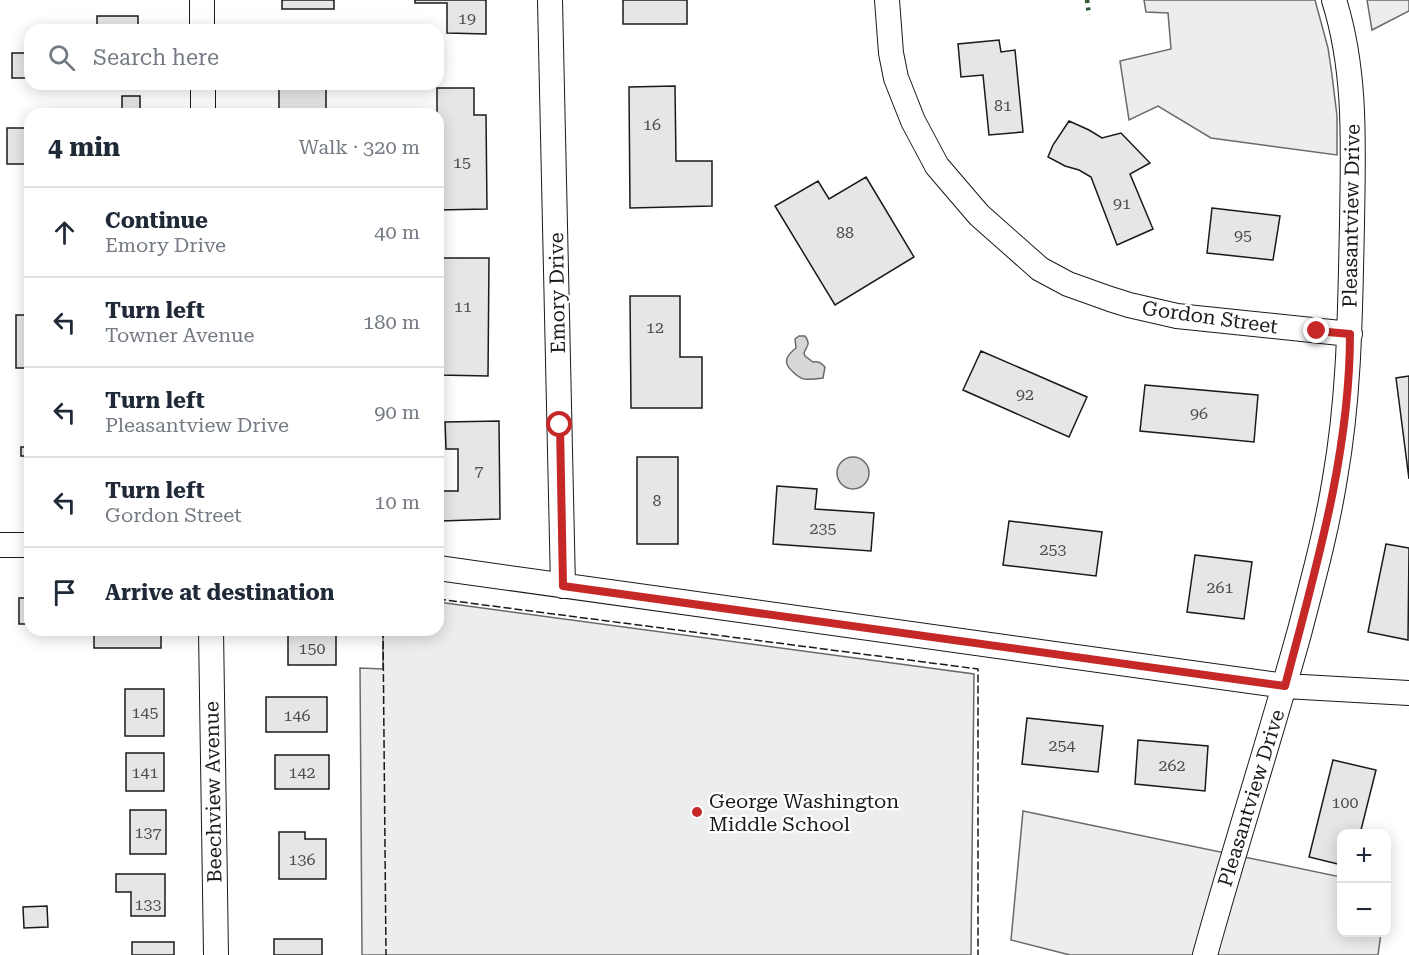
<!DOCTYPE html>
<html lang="en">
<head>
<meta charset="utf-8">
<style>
  body { margin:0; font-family:"Roboto Serif",serif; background:#f6f6f7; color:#1f2937 }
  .controls { position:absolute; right:18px; bottom:18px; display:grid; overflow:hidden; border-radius:12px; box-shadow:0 3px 15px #0003 }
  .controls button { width:54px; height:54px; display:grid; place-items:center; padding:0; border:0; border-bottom:2px solid #e0e1e3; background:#fff; color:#1f2937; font:30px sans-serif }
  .stop { position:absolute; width:18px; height:18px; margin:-14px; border:4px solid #c62828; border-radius:50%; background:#fff }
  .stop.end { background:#c62828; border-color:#fff; box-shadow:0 2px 6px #0008 }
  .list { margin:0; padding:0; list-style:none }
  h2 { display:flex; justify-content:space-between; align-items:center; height:78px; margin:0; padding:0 24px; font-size:26px }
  h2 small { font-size:20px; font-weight:400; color:#747a83 }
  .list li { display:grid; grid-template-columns:39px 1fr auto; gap:18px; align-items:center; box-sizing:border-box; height:90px; padding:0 24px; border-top:2px solid #e0e1e3 }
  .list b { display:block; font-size:22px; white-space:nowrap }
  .list p { margin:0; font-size:20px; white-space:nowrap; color:#747a83 }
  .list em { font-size:20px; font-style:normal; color:#747a83 }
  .icon { flex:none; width:33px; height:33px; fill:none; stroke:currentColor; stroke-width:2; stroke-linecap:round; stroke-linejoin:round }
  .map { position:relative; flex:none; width:1409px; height:955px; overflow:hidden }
  .search { position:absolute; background:#fff; box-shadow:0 3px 15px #0003; left:24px; top:24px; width:420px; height:66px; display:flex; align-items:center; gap:15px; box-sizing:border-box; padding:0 21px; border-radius:18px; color:#747a83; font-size:22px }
  .panel { position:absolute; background:#fff; box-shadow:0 3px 15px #0003; left:24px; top:108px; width:420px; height:528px; border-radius:18px }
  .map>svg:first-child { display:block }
  .built { fill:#ededed; stroke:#6a6a6a; stroke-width:1.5 }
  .water { fill:#d7d7d7; stroke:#6a6a6a; stroke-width:1.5 }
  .building { fill:#e6e6e6; stroke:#1a1a1a; stroke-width:1.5 }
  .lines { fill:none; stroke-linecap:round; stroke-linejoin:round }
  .minor-casing { stroke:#1a1a1a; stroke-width:26 }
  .minor { stroke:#fff; stroke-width:24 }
  .hedge { stroke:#2b5a34; stroke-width:4.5; stroke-dasharray:3 4.5; stroke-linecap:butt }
  .fence { stroke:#1a1a1a; stroke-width:1.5; stroke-dasharray:8 3; stroke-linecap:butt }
  .route { stroke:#c62828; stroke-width:8 }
  .poi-dot { fill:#c62828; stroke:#fff; stroke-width:2 }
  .labels { text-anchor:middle; stroke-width:4.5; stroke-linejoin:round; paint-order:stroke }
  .number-label { font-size:16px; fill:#4d4d4d }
  .street-label { font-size:20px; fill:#1a1a1a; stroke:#fff }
  .poi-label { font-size:20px; fill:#1a1a1a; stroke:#fff; text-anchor:start }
</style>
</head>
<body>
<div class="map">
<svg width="1409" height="955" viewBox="0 0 1409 955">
  <rect width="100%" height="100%" fill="#fff"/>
  <path class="built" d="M1144 0H1315L1328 48 1332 75 1337 116V155L1211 138 1158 106 1129 120 1120 61 1171 49 1168 13 1146 12Z
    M1367 0H1409V11L1372 30Z
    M438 602 974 674 971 955H362L360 668 383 669V630H438Z
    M1023 811 1341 877 1342 932 1381 933 1378 955H1070L1011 940Z"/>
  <path class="water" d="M799 336H805C811 345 807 345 804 353L805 356 813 362C819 361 821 363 825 367L823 378C817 379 810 380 804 379 799 378 796 375 792 371 782 362 787 355 796 348L795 339Z
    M837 473a16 16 0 1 1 32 0a16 16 0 1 1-32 0Z"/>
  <path class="building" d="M282 0H334V9H282Z
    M415 0H486V34L447 33V3H415Z
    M623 0H687V24H623Z
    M97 16H138V30H97Z
    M999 40 1001 52 1015 50 1023 132 989 135 983 75 961 77 958 44Z
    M12 53H30V78H12Z
    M279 84H326V111H279Z
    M675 86 676 161H712V206L630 208 629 87Z
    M437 88H474V115H486L487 209 438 210V114H437Z
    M122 96H140V114H85V110H122Z
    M1069 121 1089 130 1102 138 1121 133 1150 163 1130 174 1153 229 1117 245 1091 177 1079 170 1065 166 1048 157 1053 145Z
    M7 128H30V164H7Z
    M866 177 914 257 835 305 775 206 818 181 829 199Z
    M1212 208 1280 216 1273 260 1207 253Z
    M438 258H489L488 376 438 375Z
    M630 296H680V357H702V408H631Z
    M16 315H30V368H16Z
    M981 351 1087 397 1069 437 963 390Z
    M1409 376V479L1396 378Z
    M1145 385 1258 395 1254 442 1140 431Z
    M499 421 500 519 441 521V491H458V449H446L445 422Z
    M21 447H30V456H21Z
    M637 457H678V544H637Z
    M777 486 817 489 815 509 874 513 871 551 773 544Z
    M1009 521 1102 532 1096 576 1003 565Z
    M1386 544 1409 548 1408 640 1368 632Z
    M1195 555 1252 562 1244 619 1187 612Z
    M19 598H30V624H19Z
    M94 630H161V648H94Z
    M288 630H336V665H288Z
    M125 689H164V736H125Z
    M266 697H327V732H266Z
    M1027 718 1103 726 1098 772 1022 764Z
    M1138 740 1208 746 1205 791 1135 784Z
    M126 753H164V791H126Z
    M275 755H329V789H275Z
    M1333 760 1376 770 1360 834H1342V865L1309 857Z
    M130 810H166V854H130Z
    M279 832H305V839H326V879H279Z
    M116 874H165V916H131V892H116Z
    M47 906 48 927 24 928 23 907Z
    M274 939H322V955H274Z
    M132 942H174V955H132Z"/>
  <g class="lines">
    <defs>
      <path id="minor" d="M202 0V30
        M550 0 563 586
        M887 0 891 53 896 78 913 121 937 166 979 215 1040 269 1068 284 1110 299 1129 305 1177 316 1350 334
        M203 84V114
        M0 545H30
        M438 568 1285 686 1409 693
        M211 630 216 955
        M1205 955C1235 846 1270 739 1300 630 1313 580 1327 529 1335 478 1350 393 1350 309 1352 224 1353 148 1357 73 1334 0"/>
    </defs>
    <use href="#minor" class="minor-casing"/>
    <use href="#minor" class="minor"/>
    <path class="hedge" d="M1087 0 1089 15"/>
    <path class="fence" d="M438 599 978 669V955
      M383 630 386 955"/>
  </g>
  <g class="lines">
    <path class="route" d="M560 425 563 586 1285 686C1315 571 1350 454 1350 334L1317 331"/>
  </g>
  <circle class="poi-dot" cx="697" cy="812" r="6"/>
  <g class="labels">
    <g class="number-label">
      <text x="467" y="24">19</text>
      <text x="1003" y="111">81</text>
      <text x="652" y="130">16</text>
      <text x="462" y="168">15</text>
      <text x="1122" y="209">91</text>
      <text x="845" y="238">88</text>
      <text x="1243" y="241">95</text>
      <text x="463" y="312">11</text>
      <text x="655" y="333">12</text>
      <text x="1025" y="400">92</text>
      <text x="1199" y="419">96</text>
      <text x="479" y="476">7</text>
      <text x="657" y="506">8</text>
      <text x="823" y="534">235</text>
      <text x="1053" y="555">253</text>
      <text x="1220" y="593">261</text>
      <text x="312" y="654">150</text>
      <text x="145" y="718">145</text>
      <text x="297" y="721">146</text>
      <text x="1062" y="751">254</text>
      <text x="1172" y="771">262</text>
      <text x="145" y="778">141</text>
      <text x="302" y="778">142</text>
      <text x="1345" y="808">100</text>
      <text x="148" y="838">137</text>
      <text x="302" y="865">136</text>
      <text x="148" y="910">133</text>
    </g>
    <g class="street-label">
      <text transform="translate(1351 216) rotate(-89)" y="7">Pleasantview Drive</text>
      <text transform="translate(557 293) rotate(-91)" y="7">Emory Drive</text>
      <text transform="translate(1210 317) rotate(8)" y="7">Gordon Street</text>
      <text transform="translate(213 792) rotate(-91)" y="7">Beechview Avenue</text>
      <text transform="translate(1251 798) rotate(-73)" y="7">Pleasantview Drive</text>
    </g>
    <g class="poi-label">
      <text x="709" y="808">George Washington<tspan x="709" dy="23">Middle School</tspan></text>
    </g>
  </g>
</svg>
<div class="controls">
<button>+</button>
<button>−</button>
</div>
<div class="stop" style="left:560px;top:425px"></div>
<div class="stop end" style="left:1317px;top:331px"></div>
<div class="search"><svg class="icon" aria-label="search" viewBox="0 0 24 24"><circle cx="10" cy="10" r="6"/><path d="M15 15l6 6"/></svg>Search here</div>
<section class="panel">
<h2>4 min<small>Walk · 320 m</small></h2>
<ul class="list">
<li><svg class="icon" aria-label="ahead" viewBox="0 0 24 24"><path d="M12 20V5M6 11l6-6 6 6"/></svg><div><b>Continue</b><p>Emory Drive</p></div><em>40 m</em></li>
<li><svg class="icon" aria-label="left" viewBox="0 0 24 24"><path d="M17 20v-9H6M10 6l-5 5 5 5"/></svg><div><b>Turn left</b><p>Towner Avenue</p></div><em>180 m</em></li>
<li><svg class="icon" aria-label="left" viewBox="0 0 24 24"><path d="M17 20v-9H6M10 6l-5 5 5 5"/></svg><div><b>Turn left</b><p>Pleasantview Drive</p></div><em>90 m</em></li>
<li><svg class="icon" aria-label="left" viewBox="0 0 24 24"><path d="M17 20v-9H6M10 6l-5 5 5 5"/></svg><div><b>Turn left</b><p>Gordon Street</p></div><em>10 m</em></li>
<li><svg class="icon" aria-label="arrive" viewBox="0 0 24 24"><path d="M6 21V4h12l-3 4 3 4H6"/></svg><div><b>Arrive at destination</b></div></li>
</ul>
</section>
</div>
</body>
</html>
